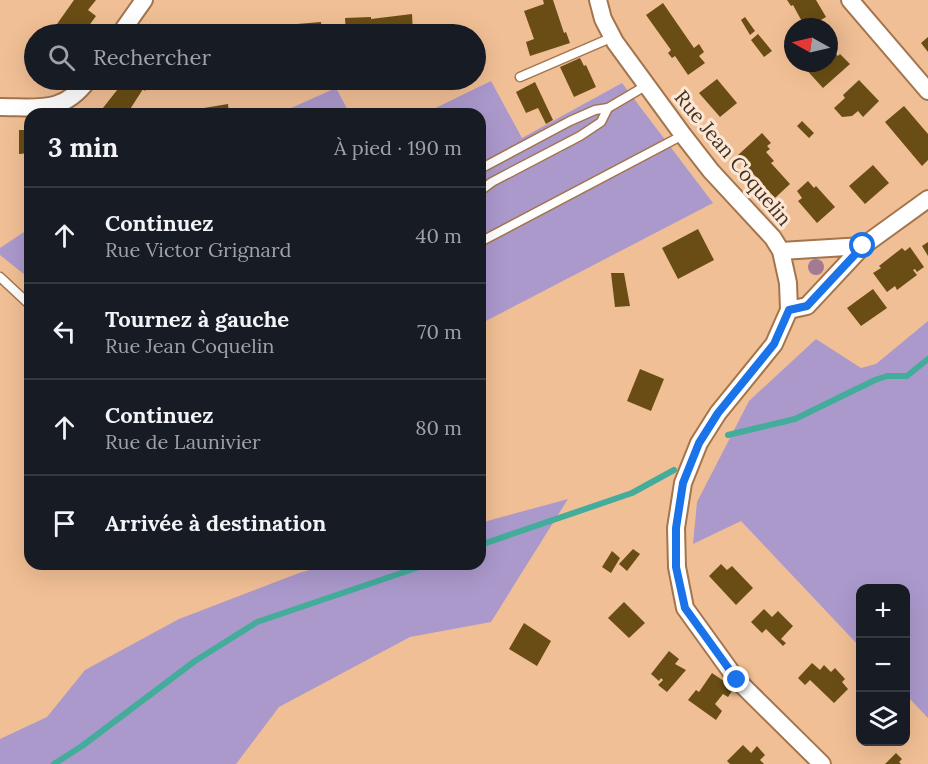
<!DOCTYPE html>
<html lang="fr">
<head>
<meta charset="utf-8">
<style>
  body { margin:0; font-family:Lora,serif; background:#20242c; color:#f1f3f6 }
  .controls { position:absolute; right:18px; bottom:18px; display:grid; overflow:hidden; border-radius:12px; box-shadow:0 6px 24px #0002 }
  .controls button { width:54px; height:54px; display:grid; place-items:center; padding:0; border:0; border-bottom:2px solid #363941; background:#171b24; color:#f1f3f6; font:30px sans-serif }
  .compass { position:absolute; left:784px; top:18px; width:54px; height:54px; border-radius:50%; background:#171b24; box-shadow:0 6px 24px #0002; rotate:278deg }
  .stop { position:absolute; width:18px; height:18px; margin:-14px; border:4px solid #1a73e8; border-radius:50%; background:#fff }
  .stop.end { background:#1a73e8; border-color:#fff; box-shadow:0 2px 6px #0008 }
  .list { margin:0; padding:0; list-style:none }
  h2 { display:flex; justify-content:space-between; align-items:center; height:78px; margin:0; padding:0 24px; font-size:26px }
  h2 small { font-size:20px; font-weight:400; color:#9ea1a6 }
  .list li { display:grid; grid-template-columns:39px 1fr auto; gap:18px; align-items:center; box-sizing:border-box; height:96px; padding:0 24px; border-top:2px solid #363941 }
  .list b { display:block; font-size:22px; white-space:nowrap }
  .list p { margin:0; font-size:20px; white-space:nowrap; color:#9ea1a6 }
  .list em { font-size:20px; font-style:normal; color:#9ea1a6 }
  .icon { flex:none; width:33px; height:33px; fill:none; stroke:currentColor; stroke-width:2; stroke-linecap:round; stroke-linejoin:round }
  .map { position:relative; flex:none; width:928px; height:764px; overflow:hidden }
  .search { position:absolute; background:#171b24; box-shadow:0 6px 24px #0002; left:24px; top:24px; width:462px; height:66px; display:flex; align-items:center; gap:15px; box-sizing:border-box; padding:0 21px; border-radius:33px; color:#9ea1a6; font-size:22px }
  .panel { position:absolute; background:#171b24; box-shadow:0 6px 24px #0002; left:24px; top:108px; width:462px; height:462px; border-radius:18px }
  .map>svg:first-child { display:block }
  .green { fill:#ab99cc }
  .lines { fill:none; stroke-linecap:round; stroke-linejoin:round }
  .stream { stroke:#43ac9b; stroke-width:6 }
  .building { fill:#694d14 }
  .service-casing { stroke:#a3754d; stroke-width:11 }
  .minor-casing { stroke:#a3754d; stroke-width:20 }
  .service { stroke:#fff; stroke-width:8 }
  .minor { stroke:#fff; stroke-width:16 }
  .tree { fill:#a37a93 }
  .route { stroke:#1a73e8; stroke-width:8 }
  .labels { text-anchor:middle; stroke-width:6; stroke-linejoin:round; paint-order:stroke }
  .street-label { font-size:20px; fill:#453120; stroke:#fce7d6 }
</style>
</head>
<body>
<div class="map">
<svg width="928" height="764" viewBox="0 0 928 764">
  <rect width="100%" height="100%" fill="#f1bf95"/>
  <path class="green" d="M491 81 522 138 622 83 713 203 480 324V114H423Z
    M336 88 350 114H273L282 112Z
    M30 228V279L0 255V248Z
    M928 321V718L906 695V588H860V647L741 521 693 544 697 502 749 401 816 339 861 368 876 364Z
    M568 499 491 622 410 637 279 707 236 764H0V739L47 717 85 670 179 619 299 573 331 564H480V523Z"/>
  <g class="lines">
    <path class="stream" d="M728 435 795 419 875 380 887 376H907L928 359
      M480 545 632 493 674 470
      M54 764 82 746 195 661 257 622 428 564"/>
  </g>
  <path class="building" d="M74 0H96L88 10 96 16 88 27 85 25 80 32 84 34H61L64 30 57 24Z
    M543 0H553L564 33 566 32 570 43 530 56 526 42 534 39 524 11 544 4Z
    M787 0H816L826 17 809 27H805L793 5 791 6Z
    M663 3 694 48 699 44 704 52 699 56 705 63 688 75 675 56 672 58 668 53 671 50 646 15Z
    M412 14 413 34H346L345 18 371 17V19Z
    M745 17 755 31 750 35 741 20Z
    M321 22 322 34H255L254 26 280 25V27H288L297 26V24Z
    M444 25 445 34H434V26Z
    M239 29 240 34H215V31Z
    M758 34 772 51 764 57 751 40Z
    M928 37V52L921 43Z
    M829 47 838 56 840 54 850 64 823 88 803 66 805 63H829Z
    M580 58 584 66 586 65 596 87 574 97 560 67Z
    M717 79 737 103 720 117 699 93Z
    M125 80H152L145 91 143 89 127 114 99 113Z
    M859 80 879 101 863 117 858 111 852 116 842 117 834 108 845 98 843 95Z
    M535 82 553 120 546 124 538 108 526 113 516 92Z
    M228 104 229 114H199L198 109Z
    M904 106 928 134V160L922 166 885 122Z
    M802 121 814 133 809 138 797 126Z
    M19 130H30V153L19 154Z
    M762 133 771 143 767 146 770 149 766 152 774 161 771 163 790 184 775 198 737 156Z
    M873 165 889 183 865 204 849 186Z
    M808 181 814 188 816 186 835 207 817 223 798 201 802 198 797 191Z
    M698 229 714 260 678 279 662 248Z
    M928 242V256L922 246Z
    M910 247 924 267 917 272 915 269 913 270 917 275 897 290 895 286 887 292 873 273 881 268 879 266 902 248 905 251Z
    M611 273H624L630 306 615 307Z
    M873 289 887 308 861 326 847 308Z
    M640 369 664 379 651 411 627 401Z
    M633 549 640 554 627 571 619 564Z
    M612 551 620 558 611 573 602 567Z
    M721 564 727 570 732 566 753 588 736 605 709 576Z
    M624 602 645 623 629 638 608 618Z
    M764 609 772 617 778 611 793 626 781 639 786 643 783 646 766 629 762 633 751 622Z
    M524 623 551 641 537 666 509 649Z
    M669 651 679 659 675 664 686 670 667 692 658 685 663 680 661 678 659 681 651 674Z
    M812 663 820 670 824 665 831 672 835 668 845 679 842 682 848 689 834 703 810 680 805 685 798 678Z
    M712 673 734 688 728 697 723 694 715 704 722 711 716 720 688 700 696 690 699 692Z
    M743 745 751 753 757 746 765 755 760 760 764 764H730L727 761Z
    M896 753 902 759 899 762 901 764H885Z"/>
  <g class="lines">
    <defs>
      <path id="service" d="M520 77 613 37
        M480 169 570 121 595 110 608 108 647 85
        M480 191 492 182 580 136 601 122 608 108
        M480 242 683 135
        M0 277 30 305"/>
      <path id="minor" d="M598 0 603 19 615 42 683 135 711 171 773 238 781 251 788 283 789 310 774 344 718 413 699 443 683 483 676 528 677 567 685 608 737 680 822 764
        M850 0 928 91
        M120 34 144 0
        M0 107C38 107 63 114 88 80
        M781 251 863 246
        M789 310 807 306 863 246 928 199"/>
    </defs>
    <use href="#service" class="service-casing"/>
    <use href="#minor" class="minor-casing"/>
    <use href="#service" class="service"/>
    <use href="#minor" class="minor"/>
  </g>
  <circle class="tree" cx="816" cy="267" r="8"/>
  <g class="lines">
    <path class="route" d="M737 680 685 608 676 567V528L683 483 699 443 718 413 774 344 789 310 807 306 863 246"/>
  </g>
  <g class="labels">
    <g class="street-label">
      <text transform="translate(733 158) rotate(50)" y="7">Rue Jean Coquelin</text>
    </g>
  </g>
</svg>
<div class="controls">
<button>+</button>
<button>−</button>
<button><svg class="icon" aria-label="layers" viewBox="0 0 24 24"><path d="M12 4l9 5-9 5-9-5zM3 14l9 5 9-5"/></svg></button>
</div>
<svg class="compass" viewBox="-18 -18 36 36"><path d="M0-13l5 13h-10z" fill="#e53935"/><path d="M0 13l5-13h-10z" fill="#9ea1a6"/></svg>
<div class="stop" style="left:863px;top:246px"></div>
<div class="stop end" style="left:737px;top:680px"></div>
<div class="search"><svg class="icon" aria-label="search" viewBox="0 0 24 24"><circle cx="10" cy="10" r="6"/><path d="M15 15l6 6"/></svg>Rechercher</div>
<section class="panel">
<h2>3 min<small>À pied · 190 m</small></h2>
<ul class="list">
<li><svg class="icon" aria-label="ahead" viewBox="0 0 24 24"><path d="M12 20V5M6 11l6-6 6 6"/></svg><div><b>Continuez</b><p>Rue Victor Grignard</p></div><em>40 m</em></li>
<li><svg class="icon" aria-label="left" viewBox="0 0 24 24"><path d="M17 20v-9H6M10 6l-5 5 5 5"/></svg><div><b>Tournez à gauche</b><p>Rue Jean Coquelin</p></div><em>70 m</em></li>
<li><svg class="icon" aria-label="ahead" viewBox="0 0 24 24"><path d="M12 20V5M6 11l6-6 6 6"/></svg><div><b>Continuez</b><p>Rue de Launivier</p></div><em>80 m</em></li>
<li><svg class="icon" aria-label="arrive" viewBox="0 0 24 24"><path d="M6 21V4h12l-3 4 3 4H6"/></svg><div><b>Arrivée à destination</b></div></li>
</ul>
</section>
</div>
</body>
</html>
